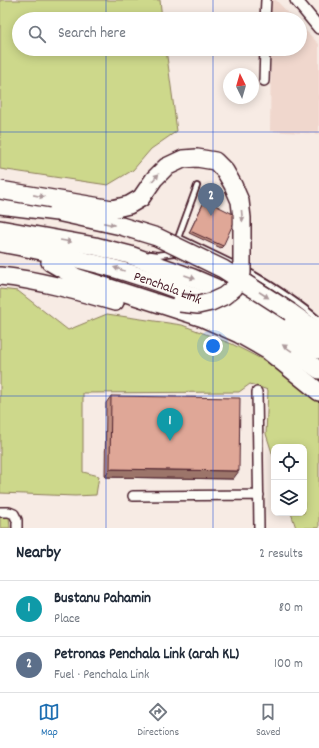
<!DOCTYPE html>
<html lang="en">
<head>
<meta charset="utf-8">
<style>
  body { margin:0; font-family:Dekko,sans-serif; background:#f6f6f7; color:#1f2937 }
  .controls { position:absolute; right:12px; bottom:12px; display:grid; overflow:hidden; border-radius:8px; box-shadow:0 2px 10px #0003 }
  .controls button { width:36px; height:36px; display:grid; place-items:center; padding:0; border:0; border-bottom:1px solid #e0e1e3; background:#fff; color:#1f2937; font:20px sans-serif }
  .compass { position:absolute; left:223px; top:68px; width:36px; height:36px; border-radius:50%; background:#fff; box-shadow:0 2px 10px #0003; rotate:355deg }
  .you { position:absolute; left:213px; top:346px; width:14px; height:14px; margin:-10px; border:3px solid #fff; border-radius:50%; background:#1a73e8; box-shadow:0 0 0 6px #1a73e833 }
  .badge { display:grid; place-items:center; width:26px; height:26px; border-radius:50%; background:#1f6fb2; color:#fff; font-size:13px; font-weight:700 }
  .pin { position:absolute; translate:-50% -33px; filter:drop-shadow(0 1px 2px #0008) }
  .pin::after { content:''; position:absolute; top:21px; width:14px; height:12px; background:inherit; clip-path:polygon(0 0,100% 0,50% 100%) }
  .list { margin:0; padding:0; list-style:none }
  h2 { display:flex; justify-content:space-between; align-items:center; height:52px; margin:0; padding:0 16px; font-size:17px }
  h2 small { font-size:13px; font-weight:400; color:#747a83 }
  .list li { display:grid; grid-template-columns:26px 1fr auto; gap:12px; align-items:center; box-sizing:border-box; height:56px; padding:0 16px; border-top:1px solid #e0e1e3 }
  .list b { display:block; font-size:15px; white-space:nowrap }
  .list p { margin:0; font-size:13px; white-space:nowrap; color:#747a83 }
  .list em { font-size:13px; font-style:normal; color:#747a83 }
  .icon { flex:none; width:22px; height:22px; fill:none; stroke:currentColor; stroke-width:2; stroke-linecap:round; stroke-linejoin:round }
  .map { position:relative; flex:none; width:319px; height:528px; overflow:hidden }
  .search { position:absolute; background:#fff; box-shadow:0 2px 10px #0003; left:12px; right:12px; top:12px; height:44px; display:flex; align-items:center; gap:10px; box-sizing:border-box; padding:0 14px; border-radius:22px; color:#747a83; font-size:15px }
  .sheet { height:164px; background:#fff }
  nav { display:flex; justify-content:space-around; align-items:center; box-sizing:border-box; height:56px; border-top:1px solid #e0e1e3; background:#fff; font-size:11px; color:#747a83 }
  nav a { display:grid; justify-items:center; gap:2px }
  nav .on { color:#1f6fb2 }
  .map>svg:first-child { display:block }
  .built { fill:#f0d7cd }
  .green { fill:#cdd88b; stroke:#8c7c5b }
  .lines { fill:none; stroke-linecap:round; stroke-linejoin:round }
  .service-casing { stroke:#4a1f2b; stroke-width:8 }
  .minor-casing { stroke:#4a1f2b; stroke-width:12 }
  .tertiary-casing { stroke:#4a1f2b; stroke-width:14 }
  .motorway-casing { stroke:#4a1f2b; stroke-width:20 }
  .service { stroke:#fdfcf7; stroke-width:4.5 }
  .minor { stroke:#fdfcf7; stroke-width:9 }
  .tertiary { stroke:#fdfcf7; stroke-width:11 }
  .motorway { stroke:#fdfcf7; stroke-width:17 }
  .motorway-bridge-casing { stroke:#4a1f2b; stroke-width:20; stroke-linecap:butt }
  .motorway-bridge { stroke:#fdfcf7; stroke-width:17 }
  .wall { fill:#c09082; stroke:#4a1f2b }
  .shaded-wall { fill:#9c756a; stroke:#4a1f2b }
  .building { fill:#dfa797; stroke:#4a1f2b }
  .oneway { fill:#ac999b }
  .grid { fill:none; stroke:#1d4ed8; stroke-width:1; stroke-opacity:0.55 }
  .labels { text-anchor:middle; stroke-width:4; stroke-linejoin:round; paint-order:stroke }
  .street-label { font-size:14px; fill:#4a1f2b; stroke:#fdfcf7 }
</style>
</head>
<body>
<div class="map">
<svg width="319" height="528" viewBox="0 0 319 528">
  <rect width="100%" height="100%" fill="#f7ebe4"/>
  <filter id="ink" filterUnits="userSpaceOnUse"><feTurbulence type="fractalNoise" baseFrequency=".025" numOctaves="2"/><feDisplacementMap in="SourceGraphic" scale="8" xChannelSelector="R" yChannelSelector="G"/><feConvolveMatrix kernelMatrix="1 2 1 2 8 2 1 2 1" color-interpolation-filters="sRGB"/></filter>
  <g filter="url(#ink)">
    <path class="built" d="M271 0H276L294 19H271Z
      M300 25 319 44V134L270 131 271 49H300Z"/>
    <path class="green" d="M0 0H160L162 19H19V49H166L177 131 151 149 133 170 108 185 0 169Z
      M0 289 18 291 68 330 107 314 182 325 232 344 281 369 319 399V528H296L291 513H304V447H274V459L266 434 268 390 250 384 239 392 83 393V472L99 476 96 495 75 496 0 493Z
      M0 517H9L10 528H0Z"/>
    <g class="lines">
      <defs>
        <path id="service" d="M178 237 238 266
          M178 238 197 186
          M150 254 157 255 175 253V251
          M246 270C272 285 296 300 319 320"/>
        <path id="minor" d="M265 19 266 0
          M264 81 265 49
          M257 392 259 528
          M133 496 259 495
          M0 512H9L14 514 17 520V528"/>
        <path id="tertiary" d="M296 0 319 28"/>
        <g id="motorway">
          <path d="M0 205 57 212"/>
          <path d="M0 229 95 246 130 255 193 278 214 287 262 313 319 350"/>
          <path id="s1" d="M0 243C88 259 172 280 251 324 275 338 297 354 319 370"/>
          <path d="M50 262 76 277 203 318 239 334 267 350 319 392"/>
          <path d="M0 276C39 280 77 291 115 302"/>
          <path d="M290 312 319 332"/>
        </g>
      </defs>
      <use href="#service" class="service-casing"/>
      <use href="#minor" class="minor-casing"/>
      <use href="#tertiary" class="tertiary-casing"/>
      <use href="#motorway" class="motorway-casing"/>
      <use href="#service" class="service"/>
      <use href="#minor" class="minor"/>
      <use href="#tertiary" class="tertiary"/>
      <use href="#motorway" class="motorway"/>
      <defs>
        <path id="motorway-bridge" d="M0 190 112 209 129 205 141 198 154 179 166 167 183 159 197 158 215 161 225 171 233 185 240 201 242 218V273L234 288 224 296 211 302 198 305 180 303
          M57 212 121 226 157 237 223 269 290 312"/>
      </defs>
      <use href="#motorway-bridge" class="motorway-bridge-casing"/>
      <use href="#motorway-bridge" class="motorway-bridge"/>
    </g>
    <path class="wall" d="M215 14 252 19H212Z
      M205 200 223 246 221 248 189 233Z
      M111 396 233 479 105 477 106 403Z"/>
    <path class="shaded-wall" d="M110 469 239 471 233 479 105 477Z"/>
    <path class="building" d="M215 14 252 16V19H215Z
      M205 200 233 214V224L223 246 190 231Z
      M111 396 240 398 239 471 110 469Z"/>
    <defs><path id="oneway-solid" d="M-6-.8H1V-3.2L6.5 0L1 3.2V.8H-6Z"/></defs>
    <g class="oneway">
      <use href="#oneway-solid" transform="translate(155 178) rotate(-48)"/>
      <use href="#oneway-solid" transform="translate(39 196) rotate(11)"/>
      <use href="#oneway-solid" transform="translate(242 216) rotate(85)"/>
      <use href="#oneway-solid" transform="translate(109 224) rotate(12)"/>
      <use href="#oneway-solid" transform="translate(66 241) rotate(10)"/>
      <use href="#oneway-solid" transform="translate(119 269) rotate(-161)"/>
      <use href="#oneway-solid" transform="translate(190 277) rotate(20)"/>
      <use href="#oneway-solid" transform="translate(264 295) rotate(33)"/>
      <use href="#oneway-solid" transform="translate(287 348) rotate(-145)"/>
    </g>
  </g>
  <path class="grid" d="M106 0V19M213 0V19M106 49V528M213 49V528M0 132H319M0 264H319M0 396H319"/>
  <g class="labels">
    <g class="street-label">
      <text dy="5" stroke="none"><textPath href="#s1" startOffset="174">Penchala Link</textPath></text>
    </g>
  </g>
</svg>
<div class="controls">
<button><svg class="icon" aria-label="locate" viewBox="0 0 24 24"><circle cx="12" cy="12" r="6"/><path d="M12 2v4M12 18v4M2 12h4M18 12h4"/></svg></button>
<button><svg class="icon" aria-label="layers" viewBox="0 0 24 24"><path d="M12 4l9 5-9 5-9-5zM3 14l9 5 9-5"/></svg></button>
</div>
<svg class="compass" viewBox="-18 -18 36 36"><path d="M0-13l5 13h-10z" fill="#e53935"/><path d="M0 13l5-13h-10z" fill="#747a83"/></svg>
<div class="you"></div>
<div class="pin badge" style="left:170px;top:441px;background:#0f9aa8">1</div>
<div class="pin badge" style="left:211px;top:216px;background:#5c6f8a">2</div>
<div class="search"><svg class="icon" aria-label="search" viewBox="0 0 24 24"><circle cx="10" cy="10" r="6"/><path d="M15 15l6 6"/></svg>Search here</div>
</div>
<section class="sheet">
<h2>Nearby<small>2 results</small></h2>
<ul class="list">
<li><span class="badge" style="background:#0f9aa8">1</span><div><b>Bustanu Pahamin</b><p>Place</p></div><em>80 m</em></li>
<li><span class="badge" style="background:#5c6f8a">2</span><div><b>Petronas Penchala Link (arah KL)</b><p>Fuel · Penchala Link</p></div><em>100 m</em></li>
</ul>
</section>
<nav>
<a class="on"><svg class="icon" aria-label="map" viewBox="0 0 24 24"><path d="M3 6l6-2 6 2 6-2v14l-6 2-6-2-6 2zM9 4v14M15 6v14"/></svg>Map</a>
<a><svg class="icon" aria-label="directions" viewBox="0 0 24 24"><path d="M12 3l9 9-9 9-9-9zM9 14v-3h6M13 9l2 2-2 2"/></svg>Directions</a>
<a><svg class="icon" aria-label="saved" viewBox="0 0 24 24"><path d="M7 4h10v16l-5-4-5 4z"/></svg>Saved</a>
</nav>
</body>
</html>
